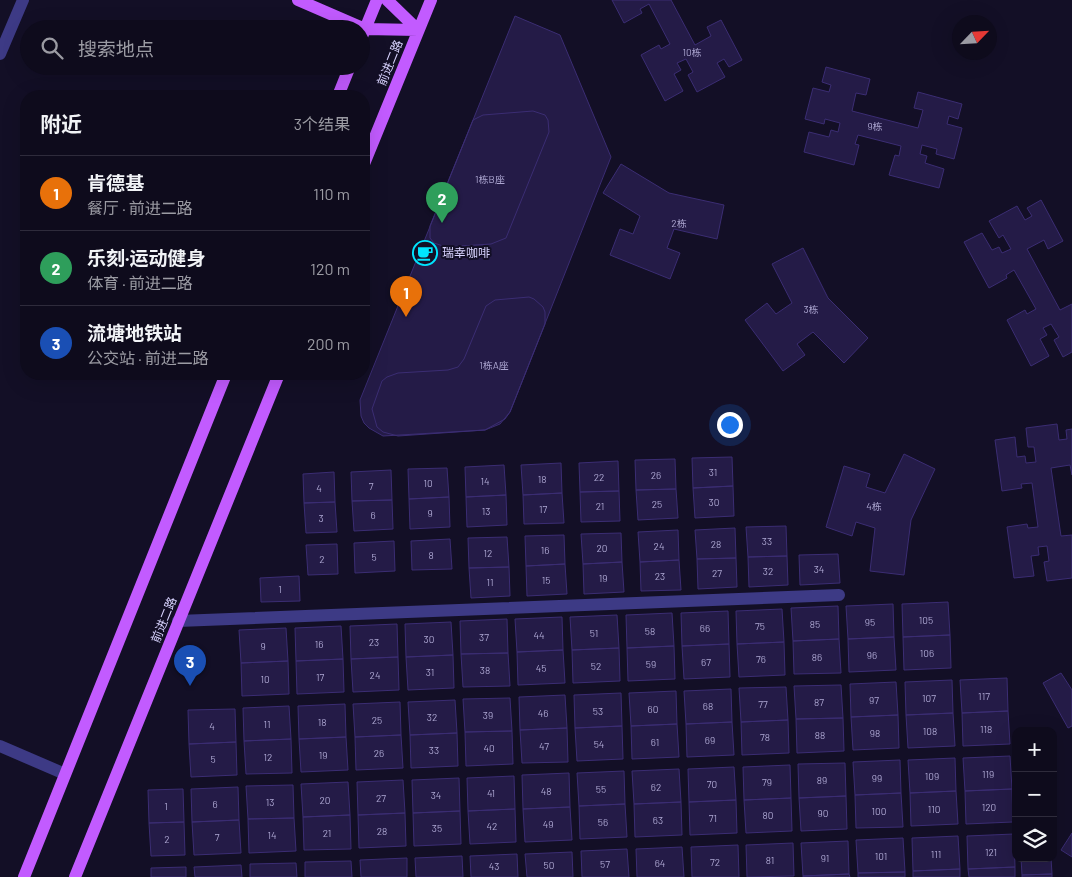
<!DOCTYPE html>
<html lang="zh">
<head>
<meta charset="utf-8">
<style>
  body { margin:0; font-family:Barlow,"Noto Sans SC",sans-serif; background:#1c1929; color:#f1f3f6 }
  .controls { position:absolute; right:15px; bottom:15px; display:grid; overflow:hidden; border-radius:10px; box-shadow:0 5px 20px #0002 }
  .controls button { width:45px; height:45px; display:grid; place-items:center; padding:0; border:0; border-bottom:1px solid #2e2b3b; background:#0e0b1c; color:#f1f3f6; font:25px sans-serif }
  .compass { position:absolute; left:952px; top:15px; width:45px; height:45px; border-radius:50%; background:#0e0b1c; box-shadow:0 5px 20px #0002; rotate:65deg }
  .you { position:absolute; left:729px; top:424px; width:18px; height:18px; margin:-12px; border:4px solid #fff; border-radius:50%; background:#1a73e8; box-shadow:0 0 0 8px #1a73e833 }
  .badge { display:grid; place-items:center; width:32px; height:32px; border-radius:50%; background:#00e5ff; color:#fff; font-size:16px; font-weight:700 }
  .pin { position:absolute; translate:-50% -41px; filter:drop-shadow(0 1px 2px #0008) }
  .pin::after { content:''; position:absolute; top:26px; width:18px; height:15px; background:inherit; clip-path:polygon(0 0,100% 0,50% 100%) }
  .list { margin:0; padding:0; list-style:none }
  h2 { display:flex; justify-content:space-between; align-items:center; height:65px; margin:0; padding:0 20px; font-size:21px }
  h2 small { font-size:16px; font-weight:400; color:#9b9ba3 }
  .list li { display:grid; grid-template-columns:32px 1fr auto; gap:15px; align-items:center; box-sizing:border-box; height:75px; padding:0 20px; border-top:1px solid #2e2b3b }
  .list b { display:block; font-size:19px; white-space:nowrap }
  .list p { margin:0; font-size:16px; white-space:nowrap; color:#9b9ba3 }
  .list em { font-size:16px; font-style:normal; color:#9b9ba3 }
  .icon { flex:none; width:28px; height:28px; fill:none; stroke:currentColor; stroke-width:2; stroke-linecap:round; stroke-linejoin:round }
  .map { position:relative; flex:none; width:1072px; height:877px; overflow:hidden }
  .search { position:absolute; background:#0e0b1c; box-shadow:0 5px 20px #0002; left:20px; top:20px; width:350px; height:55px; display:flex; align-items:center; gap:12px; box-sizing:border-box; padding:0 18px; border-radius:28px; color:#9b9ba3; font-size:19px }
  .panel { position:absolute; background:#0e0b1c; box-shadow:0 5px 20px #0002; left:20px; top:90px; width:350px; height:290px; border-radius:20px }
  .map>svg:first-child { display:block }
  .building { fill:#241b47; stroke:#3b2d73 }
  .lines { fill:none; stroke-linecap:round; stroke-linejoin:round }
  .minor { stroke:#3d3a85; stroke-width:12 }
  .major { stroke:#c25bff; stroke-width:12 }
  .labels { text-anchor:middle; stroke-width:4; stroke-linejoin:round; paint-order:stroke }
  .number-label { font-size:10px; fill:#aca6d1 }
  .street-label { font-size:12px; fill:#d9d4ff; stroke:#130f26 }
  .poi-label { font-size:12px; fill:#d9d4ff; stroke:#130f26; text-anchor:start }
</style>
</head>
<body>
<div class="map">
<svg width="1072" height="877" viewBox="0 0 1072 877">
  <rect width="100%" height="100%" fill="#130f26"/>
  <path class="building" d="M612 0H671L695 45 711 36 707 27 721 20 742 60 729 67 724 59 717 63 725 77 697 92 688 75 693 72 686 59 677 63 681 70 674 74 683 91 665 101 641 55 659 45 661 49 670 44 649 4 640 9 642 13 624 23Z
    M515 16 560 35 611 157 510 412 505 419 485 430 383 436 369 428 364 423 361 416 360 400Z
    M826 67 870 79 866 95 856 93 852 111 918 128 923 110 914 108 918 92 962 104 958 119 949 116 947 124 962 128 954 159 936 154 937 149 922 145 920 154 927 156 925 163 944 169 939 188 889 175 895 155 899 156 901 146 858 135 855 144 859 145 854 165 804 152 809 132 829 137 831 130 838 132 840 123 825 119 824 124 805 119 813 88 829 92 831 85 822 82Z
    M533 111 545 115 548 120 549 132 506 238 491 244 446 247 434 243 430 238V226L473 120 483 115Z
    M621 164 669 193 724 205 717 239 674 229 667 248 680 253 670 279 610 255 620 229 633 234 640 216 603 193Z
    M1041 200 1063 241 1048 249 1044 240 1027 249 1060 310 1072 304V352L1063 357 1054 340 1059 337 1051 324 1043 328 1047 335 1040 339 1049 356 1031 366 1007 320 1025 310 1027 314 1036 309 1014 270 1006 275 1007 278 989 288 964 242 982 233 992 250 999 247 1002 253 1011 249 1003 235 999 238 989 221 1017 206 1025 220 1032 216 1027 208Z
    M803 248 828 298 868 338 844 363 813 332 797 344 805 355 783 371 745 320 767 303 776 314 792 303 772 264Z
    M529 297 534 299 543 307 545 312V324L510 412 500 424 485 430 398 436 383 432 377 427 372 409 382 381 387 377 398 373 448 370 458 367 464 359 486 306 495 300Z
    M1057 424 1059 440 1067 439 1066 430 1072 429V475L1070 465 1051 468 1061 536 1072 535V578L1047 581 1044 562 1049 561 1047 546 1038 547 1039 555 1031 556 1034 576 1014 578 1007 527 1027 524 1028 528 1038 527 1032 483 1021 484 1022 488 1002 491 995 440 1015 437 1017 457 1025 456 1026 463 1036 462 1034 447H1028L1026 428Z
    M904 454 935 469 911 520 904 575 870 571 875 528 856 522 852 536 826 527 844 466 870 474 866 487 885 493Z
    M732 457 733 486 693 488 692 458Z
    M675 459 676 489 636 490 635 460Z
    M618 461 619 491 580 492 579 463Z
    M561 463 562 493 523 495 521 465Z
    M504 465 506 495 466 497 465 467Z
    M447 468 449 497 409 499 408 469Z
    M391 470 392 500 352 501 351 472Z
    M334 472 335 502 304 503 303 474Z
    M733 486 734 516 695 518 693 488Z
    M676 489 678 518 638 520 636 490Z
    M619 491 620 521 581 522 580 492Z
    M562 493 564 523 524 524 523 495Z
    M506 495 507 525 467 527 466 497Z
    M449 497 450 527 410 529 409 499Z
    M392 500 393 529 354 531 352 501Z
    M335 502 337 532 306 533 304 503Z
    M786 526 787 556 748 557 746 527Z
    M735 528 736 558 697 559 695 530Z
    M678 530 679 560 640 562 638 532Z
    M621 533 622 562 583 564 581 534Z
    M564 535 565 564 526 566 525 536Z
    M507 537 509 567 469 568 468 538Z
    M450 539 452 569 412 570 411 541Z
    M394 541 395 571 355 573 354 543Z
    M337 544 338 574 308 575 306 545Z
    M838 554 840 583 800 585 799 555Z
    M787 556 788 585 749 587 748 557Z
    M736 558 737 587 698 589 697 559Z
    M679 560 681 590 641 591 640 562Z
    M622 562 624 592 584 594 583 564Z
    M565 564 567 594 527 596 526 566Z
    M509 567 510 596 471 598 469 568Z
    M299 576 300 601 261 602 260 578Z
    M948 602 950 635 903 637 902 604Z
    M893 604 894 637 848 639 846 606Z
    M838 606 839 639 793 641 791 608Z
    M782 609 784 642 737 644 736 611Z
    M728 611 729 644 682 646 681 613Z
    M672 613 674 646 627 648 626 615Z
    M617 615 619 648 572 650 570 617Z
    M562 617 563 650 517 652 515 619Z
    M507 619 508 653 461 654 460 621Z
    M451 622 453 655 406 657 405 624Z
    M397 624 398 657 351 659 350 626Z
    M341 626 343 659 296 661 295 628Z
    M286 628 288 661 241 663 239 630Z
    M950 635 951 668 904 670 903 637Z
    M894 637 896 670 849 672 848 639Z
    M839 639 841 673 794 674 793 641Z
    M784 642 785 675 739 677 737 644Z
    M729 644 730 677 684 679 682 646Z
    M674 646 675 679 628 681 627 648Z
    M619 648 620 681 573 683 572 650Z
    M563 650 565 683 518 685 517 652Z
    M508 653 510 686 463 687 461 654Z
    M453 655 454 688 408 690 406 657Z
    M398 657 399 690 353 692 351 659Z
    M343 659 344 692 297 694 296 661Z
    M288 661 289 694 242 696 241 663Z
    M1061 673 1072 690V726L1068 728 1043 683Z
    M1007 678 1008 711 962 713 960 680Z
    M952 680 953 713 906 715 905 682Z
    M896 682 898 715 851 717 850 684Z
    M841 685 843 718 796 719 794 686Z
    M786 687 788 720 741 722 739 688Z
    M731 689 732 722 686 724 684 691Z
    M676 691 677 724 631 726 629 693Z
    M621 693 622 726 575 728 574 695Z
    M565 695 567 728 520 730 519 697Z
    M510 698 512 731 465 732 463 699Z
    M455 700 457 733 410 735 408 702Z
    M400 702 401 735 355 737 353 704Z
    M345 704 346 737 299 739 298 706Z
    M289 706 291 739 244 741 243 708Z
    M235 709 236 742 189 744 188 710Z
    M1008 711 1010 744 963 746 962 713Z
    M953 713 955 746 908 748 906 715Z
    M898 715 899 748 853 750 851 717Z
    M843 718 844 751 797 753 796 719Z
    M788 720 789 753 742 755 741 722Z
    M732 722 734 755 687 757 686 724Z
    M677 724 679 757 632 759 631 726Z
    M622 726 623 759 577 761 575 728Z
    M567 728 568 762 522 763 520 730Z
    M512 731 513 764 466 766 465 732Z
    M457 733 458 766 411 768 410 735Z
    M401 735 403 768 356 770 355 737Z
    M346 737 348 770 301 772 299 739Z
    M291 739 292 773 246 774 244 741Z
    M236 742 237 775 191 777 189 744Z
    M1010 756 1012 789 965 791 963 758Z
    M955 758 956 791 910 793 908 760Z
    M900 760 901 793 855 795 853 762Z
    M845 763 846 796 799 798 798 764Z
    M790 765 791 798 744 800 743 767Z
    M734 767 736 800 689 802 688 769Z
    M679 769 681 802 634 804 632 771Z
    M624 771 625 804 579 806 577 773Z
    M569 773 570 807 523 809 522 775Z
    M514 776 515 809 468 811 467 778Z
    M459 778 460 811 413 813 412 780Z
    M403 780 405 813 358 815 357 782Z
    M348 782 350 815 303 817 301 784Z
    M293 785 294 818 248 819 246 786Z
    M238 787 239 820 192 822 191 789Z
    M183 789 184 822 149 823 148 790Z
    M1012 789 1013 822 966 824 965 791Z
    M956 791 958 824 911 826 910 793Z
    M901 793 903 827 856 828 855 795Z
    M846 796 847 829 801 831 799 798Z
    M791 798 792 831 746 833 744 800Z
    M736 800 737 833 690 835 689 802Z
    M681 802 682 835 635 837 634 804Z
    M625 804 627 837 580 839 579 806Z
    M570 807 572 840 525 842 523 809Z
    M515 809 516 842 470 844 468 811Z
    M460 811 461 844 414 846 413 813Z
    M405 813 406 846 359 848 358 815Z
    M350 815 351 849 304 850 303 817Z
    M294 818 296 851 249 853 248 819Z
    M239 820 241 853 194 855 192 822Z
    M184 822 185 855 151 856 149 823Z
    M1072 833V857L1061 850Z
    M1014 834 1015 867 968 869 967 836Z
    M958 836 960 869 913 871 912 838Z
    M903 838 905 872 858 873 856 840Z
    M848 841 849 874 803 876 801 843Z
    M793 843 794 876 747 877 746 845Z
    M738 845 739 877H692L691 847Z
    M682 847 684 877H637L636 849Z
    M627 849 629 877H582L581 851Z
    M572 852 573 877H527L525 854Z
    M517 854 518 877H471L470 856Z
    M462 856 463 877H416L415 858Z
    M407 858V877H361L360 860Z
    M1021 858H1051L1052 874 1022 875Z
    M351 861 352 877H305V862Z
    M296 863 297 877H250V864Z
    M241 865 242 877H195L194 867Z
    M186 867V877H151V868Z
    M1015 867V877H969L968 869Z
    M960 869V877H913V871Z
    M905 872V877H858V873Z
    M849 874 850 877H803V876Z
    M1052 874V877H1022V875Z"/>
  <g class="lines">
    <path class="minor" d="M0 54 23 0
      M178 621 839 595
      M0 746 65 774"/>
    <path class="major" d="M298 0 365 29 418 30
      M387 0 418 30
      M361 39 377 0
      M338 96 350 66
      M364 164 431 0
      M24 877 226 374
      M75 877 279 374"/>
  </g>
  <defs>
    <symbol id="cafe-ring" viewBox="-11 -11 22 22"><circle r="9.5" fill="#130f26" stroke="#00e5ff" stroke-width="1.5"/><path d="M-5.5-4.5H6V0H3Q3 3.5 0 3.5H-2.5Q-5.5 3.5-5.5 0ZM3-3.2v2h1.7v-2ZM-6 4.5H4V6H-6Z" fill="#00e5ff"/></symbol>
  </defs>
  <g fill-rule="evenodd">
    <use href="#cafe-ring" x="411" y="239" width="28" height="28"/>
  </g>
  <g class="labels">
    <g class="number-label">
      <text x="692" y="56">10栋</text>
      <text x="875" y="130">9栋</text>
      <text x="490" y="183">1栋B座</text>
      <text x="679" y="227">2栋</text>
      <text x="811" y="313">3栋</text>
      <text x="494" y="369">1栋A座</text>
      <text x="713" y="476">31</text>
      <text x="656" y="479">26</text>
      <text x="599" y="481">22</text>
      <text x="542" y="483">18</text>
      <text x="485" y="485">14</text>
      <text x="428" y="487">10</text>
      <text x="371" y="490">7</text>
      <text x="319" y="492">4</text>
      <text x="714" y="506">30</text>
      <text x="657" y="508">25</text>
      <text x="600" y="510">21</text>
      <text x="874" y="510">4栋</text>
      <text x="543" y="513">17</text>
      <text x="486" y="515">13</text>
      <text x="430" y="517">9</text>
      <text x="373" y="519">6</text>
      <text x="321" y="522">3</text>
      <text x="767" y="545">33</text>
      <text x="716" y="548">28</text>
      <text x="659" y="550">24</text>
      <text x="602" y="552">20</text>
      <text x="545" y="554">16</text>
      <text x="488" y="557">12</text>
      <text x="431" y="559">8</text>
      <text x="374" y="561">5</text>
      <text x="322" y="563">2</text>
      <text x="819" y="573">34</text>
      <text x="768" y="575">32</text>
      <text x="717" y="577">27</text>
      <text x="660" y="580">23</text>
      <text x="603" y="582">19</text>
      <text x="546" y="584">15</text>
      <text x="490" y="586">11</text>
      <text x="280" y="593">1</text>
      <text x="926" y="624">105</text>
      <text x="870" y="626">95</text>
      <text x="815" y="628">85</text>
      <text x="760" y="630">75</text>
      <text x="705" y="632">66</text>
      <text x="650" y="635">58</text>
      <text x="594" y="637">51</text>
      <text x="539" y="639">44</text>
      <text x="484" y="641">37</text>
      <text x="429" y="643">30</text>
      <text x="374" y="646">23</text>
      <text x="319" y="648">16</text>
      <text x="263" y="650">9</text>
      <text x="927" y="657">106</text>
      <text x="872" y="659">96</text>
      <text x="817" y="661">86</text>
      <text x="761" y="663">76</text>
      <text x="706" y="666">67</text>
      <text x="651" y="668">59</text>
      <text x="596" y="670">52</text>
      <text x="541" y="672">45</text>
      <text x="485" y="674">38</text>
      <text x="430" y="676">31</text>
      <text x="375" y="679">24</text>
      <text x="320" y="681">17</text>
      <text x="265" y="683">10</text>
      <text x="984" y="700">117</text>
      <text x="929" y="702">107</text>
      <text x="874" y="704">97</text>
      <text x="819" y="706">87</text>
      <text x="763" y="708">77</text>
      <text x="708" y="710">68</text>
      <text x="653" y="713">60</text>
      <text x="598" y="715">53</text>
      <text x="543" y="717">46</text>
      <text x="488" y="719">39</text>
      <text x="432" y="721">32</text>
      <text x="377" y="724">25</text>
      <text x="322" y="726">18</text>
      <text x="267" y="728">11</text>
      <text x="212" y="730">4</text>
      <text x="986" y="733">118</text>
      <text x="930" y="735">108</text>
      <text x="875" y="737">98</text>
      <text x="820" y="739">88</text>
      <text x="765" y="741">78</text>
      <text x="710" y="744">69</text>
      <text x="655" y="746">61</text>
      <text x="599" y="748">54</text>
      <text x="544" y="750">47</text>
      <text x="489" y="752">40</text>
      <text x="434" y="754">33</text>
      <text x="379" y="757">26</text>
      <text x="323" y="759">19</text>
      <text x="268" y="761">12</text>
      <text x="213" y="763">5</text>
      <text x="988" y="778">119</text>
      <text x="932" y="780">109</text>
      <text x="877" y="782">99</text>
      <text x="822" y="784">89</text>
      <text x="767" y="786">79</text>
      <text x="712" y="788">70</text>
      <text x="656" y="791">62</text>
      <text x="601" y="793">55</text>
      <text x="546" y="795">48</text>
      <text x="491" y="797">41</text>
      <text x="436" y="799">34</text>
      <text x="381" y="802">27</text>
      <text x="325" y="804">20</text>
      <text x="270" y="806">13</text>
      <text x="215" y="808">6</text>
      <text x="166" y="810">1</text>
      <text x="989" y="811">120</text>
      <text x="934" y="813">110</text>
      <text x="879" y="815">100</text>
      <text x="823" y="817">90</text>
      <text x="768" y="819">80</text>
      <text x="713" y="822">71</text>
      <text x="658" y="824">63</text>
      <text x="603" y="826">56</text>
      <text x="548" y="828">49</text>
      <text x="492" y="830">42</text>
      <text x="437" y="832">35</text>
      <text x="382" y="835">28</text>
      <text x="327" y="837">21</text>
      <text x="272" y="839">14</text>
      <text x="217" y="841">7</text>
      <text x="167" y="843">2</text>
      <text x="991" y="856">121</text>
      <text x="936" y="858">111</text>
      <text x="881" y="860">101</text>
      <text x="825" y="862">91</text>
      <text x="770" y="864">81</text>
      <text x="715" y="866">72</text>
      <text x="660" y="867">64</text>
      <text x="605" y="868">57</text>
      <text x="549" y="869">50</text>
      <text x="494" y="870">43</text>
    </g>
    <g class="street-label">
      <text transform="translate(390 63) rotate(-68)" y="4">前进二路</text>
      <text transform="translate(164 620) rotate(-68)" y="4">前进二路</text>
    </g>
    <g class="poi-label">
      <text x="442" y="257">瑞幸咖啡</text>
    </g>
  </g>
</svg>
<div class="controls">
<button>+</button>
<button>−</button>
<button><svg class="icon" aria-label="layers" viewBox="0 0 24 24"><path d="M12 4l9 5-9 5-9-5zM3 14l9 5 9-5"/></svg></button>
</div>
<svg class="compass" viewBox="-18 -18 36 36"><path d="M0-13l5 13h-10z" fill="#e53935"/><path d="M0 13l5-13h-10z" fill="#9b9ba3"/></svg>
<div class="you"></div>
<div class="pin badge" style="left:406px;top:317px;background:#e8710a">1</div>
<div class="pin badge" style="left:442px;top:223px;background:#2e9e5b">2</div>
<div class="pin badge" style="left:190px;top:686px;background:#1a4fb4">3</div>
<div class="search"><svg class="icon" aria-label="search" viewBox="0 0 24 24"><circle cx="10" cy="10" r="6"/><path d="M15 15l6 6"/></svg>搜索地点</div>
<section class="panel">
<h2>附近<small>3个结果</small></h2>
<ul class="list">
<li><span class="badge" style="background:#e8710a">1</span><div><b>肯德基</b><p>餐厅 · 前进二路</p></div><em>110 m</em></li>
<li><span class="badge" style="background:#2e9e5b">2</span><div><b>乐刻·运动健身</b><p>体育 · 前进二路</p></div><em>120 m</em></li>
<li><span class="badge" style="background:#1a4fb4">3</span><div><b>流塘地铁站</b><p>公交站 · 前进二路</p></div><em>200 m</em></li>
</ul>
</section>
</div>
</body>
</html>
